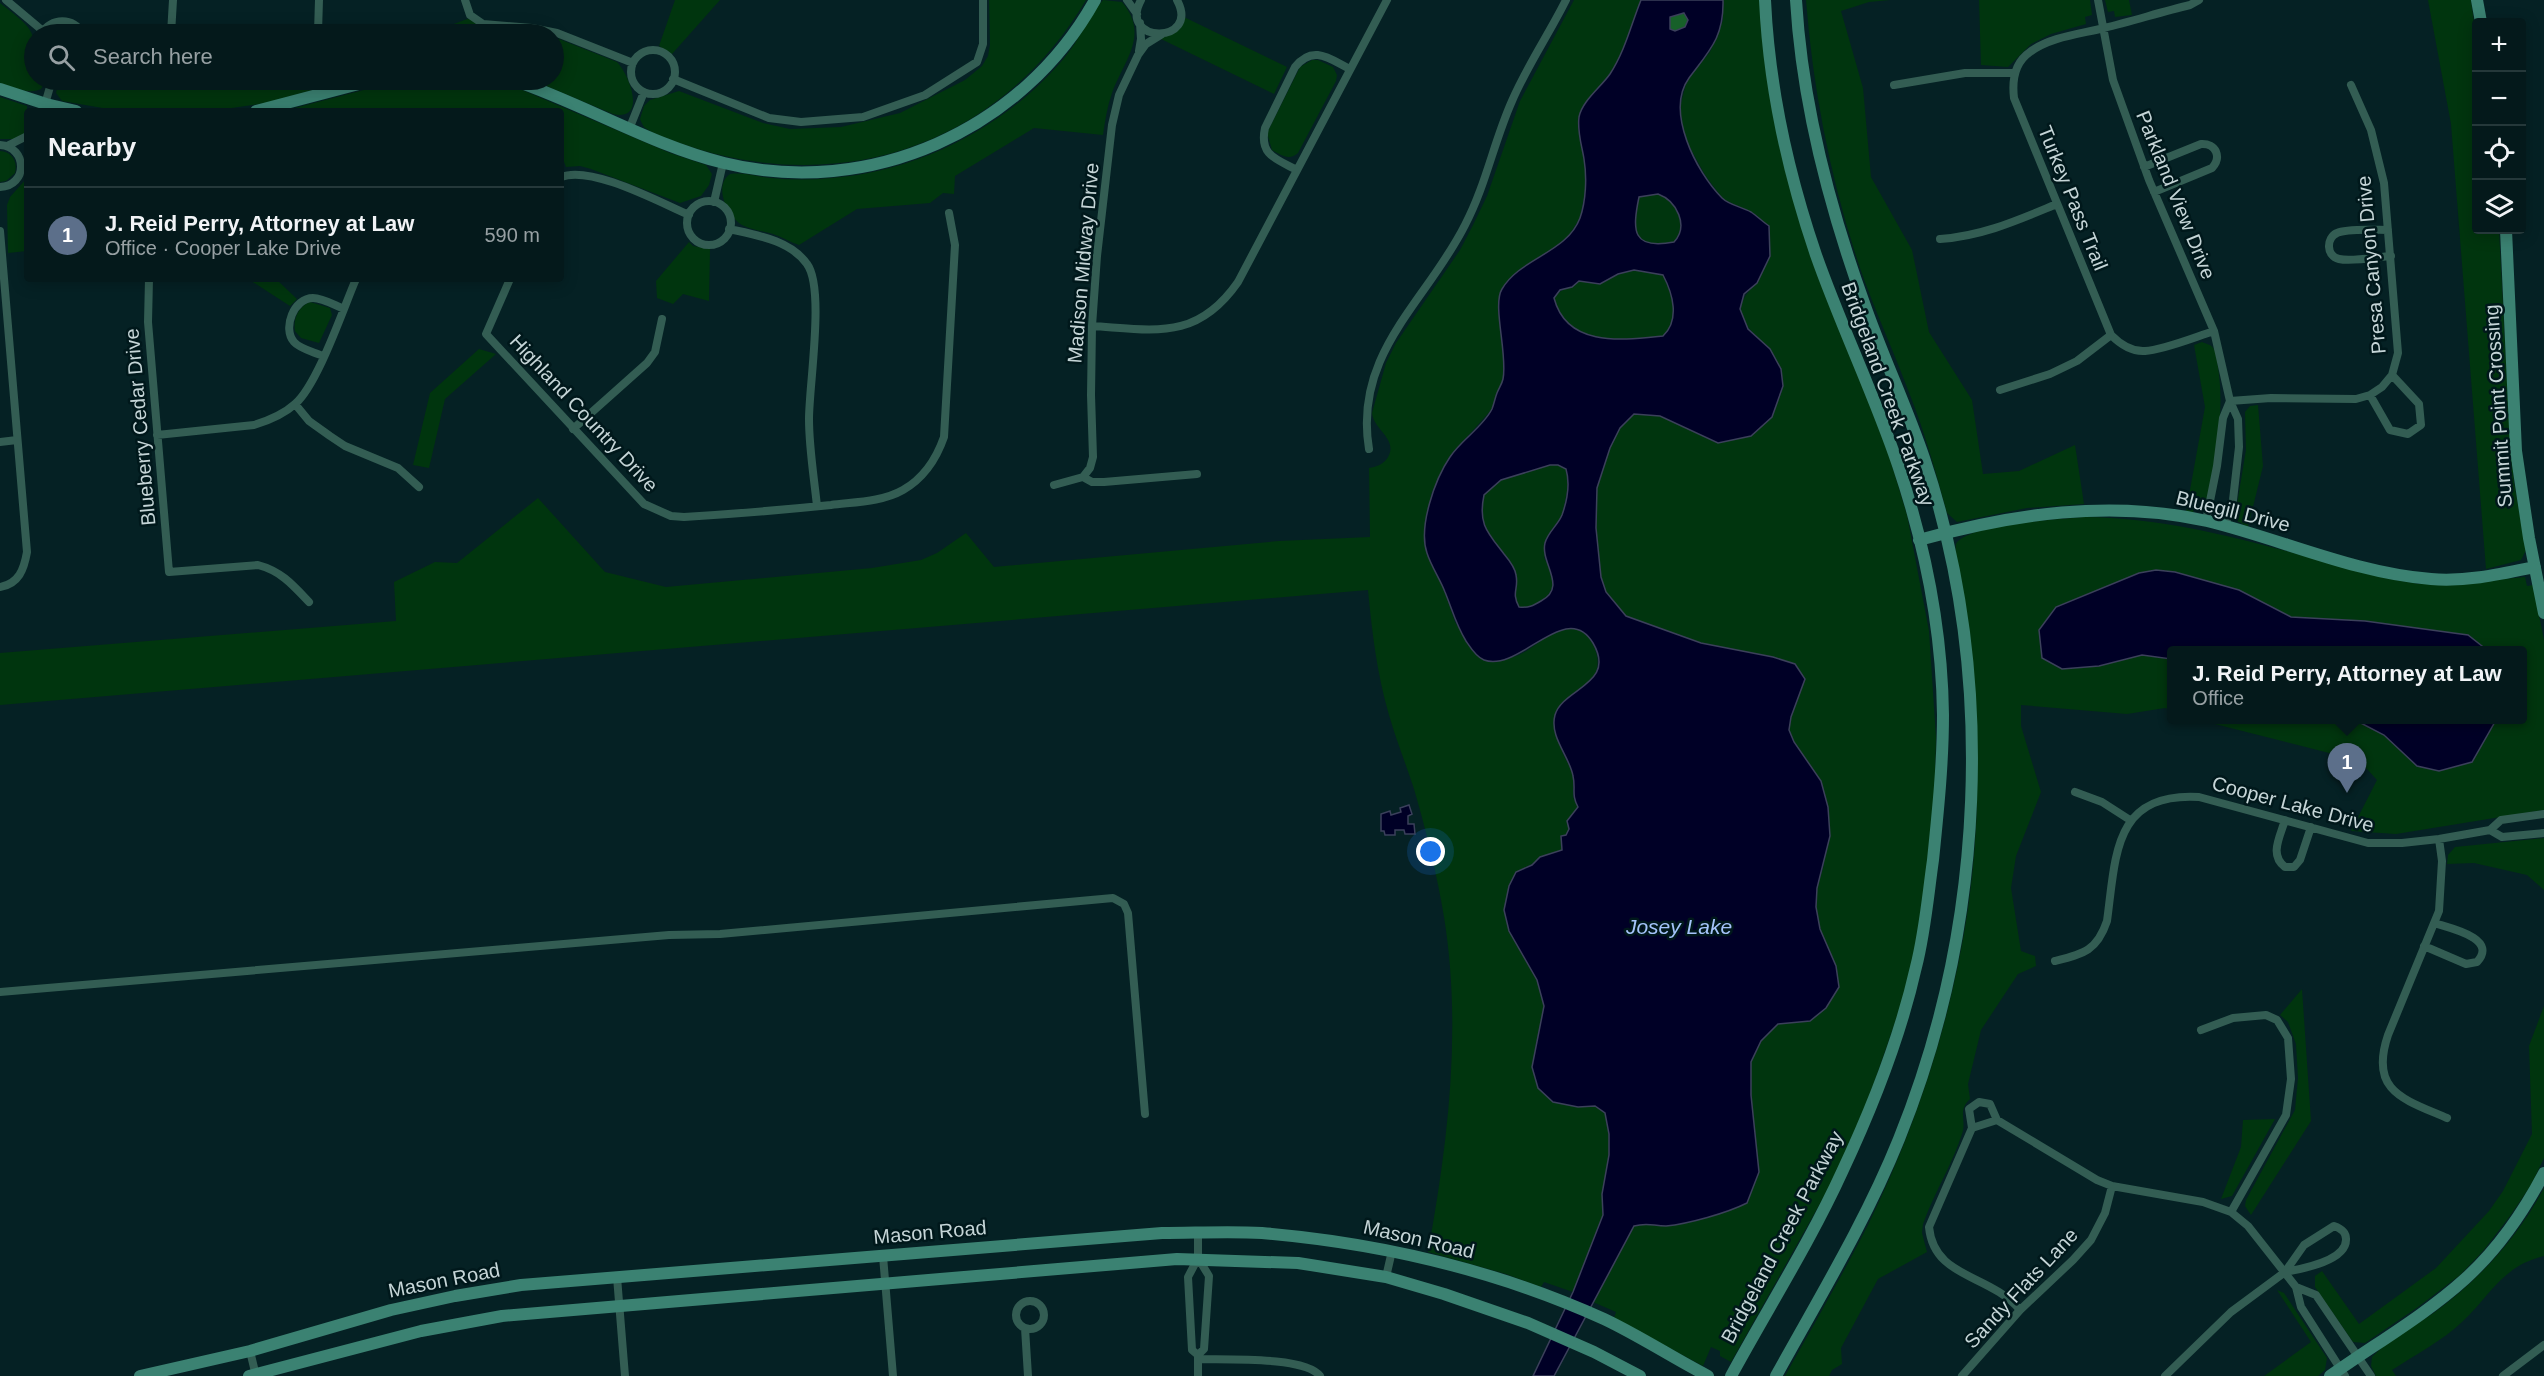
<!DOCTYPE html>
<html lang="en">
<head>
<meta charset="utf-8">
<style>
  body { margin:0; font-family:Helvetica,sans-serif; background:#0d2224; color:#f1f3f6 }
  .controls { position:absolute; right:18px; top:18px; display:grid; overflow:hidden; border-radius:6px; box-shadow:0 3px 15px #0003 }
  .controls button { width:54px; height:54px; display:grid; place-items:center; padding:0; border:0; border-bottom:2px solid #25383a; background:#04191b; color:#f1f3f6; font:30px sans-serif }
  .you { position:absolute; left:1431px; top:852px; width:21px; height:21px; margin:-15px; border:4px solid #fff; border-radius:50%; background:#1a73e8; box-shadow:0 0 0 9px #1a73e833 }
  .badge { display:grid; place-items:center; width:39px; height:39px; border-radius:50%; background:#f98fc9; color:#fff; font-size:20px; font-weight:700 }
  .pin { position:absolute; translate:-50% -50px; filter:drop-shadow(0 2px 3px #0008) }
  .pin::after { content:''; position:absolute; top:32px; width:21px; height:18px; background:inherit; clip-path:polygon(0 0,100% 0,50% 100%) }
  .popup { position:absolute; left:2167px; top:646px; width:360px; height:78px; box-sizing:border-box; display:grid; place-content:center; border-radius:6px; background:#04191b; filter:drop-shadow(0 2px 4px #0005); font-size:20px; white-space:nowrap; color:#97a0a3 }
  .popup b { font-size:22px; color:#f1f3f6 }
  .popup::after { content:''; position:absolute; left:50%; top:100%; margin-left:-12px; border:12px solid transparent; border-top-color:#04191b }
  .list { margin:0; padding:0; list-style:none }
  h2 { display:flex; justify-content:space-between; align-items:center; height:78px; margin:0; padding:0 24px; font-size:26px }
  h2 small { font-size:20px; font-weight:400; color:#97a0a3 }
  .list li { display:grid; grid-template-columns:39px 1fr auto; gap:18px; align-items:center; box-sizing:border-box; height:96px; padding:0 24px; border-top:2px solid #25383a }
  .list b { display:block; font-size:22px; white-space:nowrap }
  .list p { margin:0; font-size:20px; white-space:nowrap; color:#97a0a3 }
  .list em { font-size:20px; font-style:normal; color:#97a0a3 }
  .icon { flex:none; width:33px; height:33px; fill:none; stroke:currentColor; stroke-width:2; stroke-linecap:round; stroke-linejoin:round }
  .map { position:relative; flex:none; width:2544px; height:1376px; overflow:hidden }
  .search { position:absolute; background:#04191b; box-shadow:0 3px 15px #0003; left:24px; top:24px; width:540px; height:66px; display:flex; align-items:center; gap:15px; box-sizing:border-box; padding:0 21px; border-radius:33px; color:#97a0a3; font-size:22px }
  .panel { position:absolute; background:#04191b; box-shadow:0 3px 15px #0003; left:24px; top:108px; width:540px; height:174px; border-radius:6px }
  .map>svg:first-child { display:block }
  .green { fill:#00350e }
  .forest { fill:#176029 }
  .water { fill:#000026; stroke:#3b405b; stroke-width:1.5; fill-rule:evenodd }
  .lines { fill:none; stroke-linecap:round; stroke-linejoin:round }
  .street { stroke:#335d53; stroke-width:8 }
  .secondary { stroke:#3b8272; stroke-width:12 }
  .labels { text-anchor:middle; stroke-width:5; stroke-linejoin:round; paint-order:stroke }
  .street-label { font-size:20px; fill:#c5d5d7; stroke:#00181b }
  .water-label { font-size:21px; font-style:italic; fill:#a4c3fa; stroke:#00181b }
</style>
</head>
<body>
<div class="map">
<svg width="2544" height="1376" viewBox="0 0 2544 1376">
  <rect width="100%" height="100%" fill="#052124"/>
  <path class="green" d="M675 0H720L672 54 659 46Z
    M989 0H1086C1007 133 866 191 716 154 703 151 652 135 644 127 642 124 641 121 640 119L644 106 650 100 679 91 763 123 790 129 841 127 900 113 965 80 982 66 988 56 990 45Z
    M1103 0 1122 2C1150 35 1124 60 1112 93 1107 107 1105 121 1103 135L1034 128 955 176 954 194 943 193 930 203 857 209 799 245C790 242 782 237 773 234 763 231 751 230 742 225 727 216 713 186 730 174 744 172 758 177 771 178 791 180 811 180 831 178 919 172 1009 125 1065 57 1080 39 1088 17 1103 0Z
    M1574 0H1641L1626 45 1610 75 1579 115 1580 141 1585 160V191L1580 218 1566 240 1512 276 1504 342 1503 381 1492 409 1449 457 1431 494 1427 554 1439 575 1455 622 1474 652C1484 653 1508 659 1516 656 1536 651 1566 608 1589 638 1595 646 1599 657 1597 668 1595 680 1583 684 1578 693 1570 711 1567 733 1562 752L1573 773V797L1578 807 1567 821 1569 829 1566 835 1561 837 1562 851C1545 856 1532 864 1516 872L1509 931 1537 980 1544 1006 1535 1048 1578 1107 1595 1106 1605 1113 1609 1134V1155L1602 1194 1603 1215 1573 1292 1544 1282 1541 1287 1506 1274 1428 1252C1448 1142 1462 1029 1444 917 1437 874 1426 830 1414 789 1406 764 1396 740 1389 715 1377 674 1372 632 1368 590L0 705V653L396 621 394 582 435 562 457 563 538 498 605 572 666 587 872 568 921 560 937 553 966 533 994 567 1279 541 1370 537 1369 468C1376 467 1381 465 1386 460 1401 440 1374 431 1372 413L1386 363 1396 343 1460 250 1473 225 1487 196 1520 101Z
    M1723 0H1762L1775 118 1881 429 1907 515 1929 631 1936 738 1934 817 1915 952 1901 1005 1867 1103 1832 1182 1731 1362 1720 1356V1351L1711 1347 1703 1366 1614 1318 1616 1312 1593 1302 1633 1226 1647 1223 1665 1226 1759 1172 1751 1095V1062L1761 1041 1778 1024 1810 1021 1836 966 1820 929 1816 907 1817 888 1824 865 1821 781 1794 742 1789 730 1791 717 1805 679 1795 664 1773 657 1701 643 1626 616 1606 592 1601 577 1596 528 1597 488 1610 448 1620 428 1634 414 1660 416 1718 443 1772 417C1775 407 1782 395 1783 385 1785 338 1709 326 1757 283L1751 212 1723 199 1705 175 1682 133 1680 107 1687 80 1710 52 1723 20Z
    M1806 0H1890L1869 2 1841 11 1863 88 1871 177 1912 250 1929 332 1972 400 1983 474 2019 471 2075 445 2084 504 2027 508 1957 522 1947 513C1936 473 1925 433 1910 395 1894 352 1875 311 1860 268 1831 181 1813 91 1806 0Z
    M1979 0H2090L2092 15 2085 17 2086 24 2051 34 2031 44 2008 67 1981 65Z
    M2105 0H2129L2132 15 2115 17 2114 11 2108 12Z
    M2428 0H2471L2476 38V230H2499L2510 437 2514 482 2526 550 2521 560 2486 569 2451 124Z
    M0 3C40 34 34 30 34 80H46L41 89C28 95 14 87 0 83Z
    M1184 17 1287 67 1274 94 1159 38 1169 35Z
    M470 18 485 28 544 34H389L451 25Z
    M554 37 617 62C629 74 648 122 613 114L532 80H554Z
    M1312 60H1318L1333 67 1337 75 1336 81 1298 153C1289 161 1281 155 1272 150L1267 133 1300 67Z
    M59 80H178L181 84 210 80H349L266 103 211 111H120L62 101 56 93Z
    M402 80H484L520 89 670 153 706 165 712 174 709 185 701 196 680 203 591 169 580 166 566 167 561 154V111H283Z
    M0 97 27 106V133L17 139H0Z
    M0 151C12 152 18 161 15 173L6 181 0 182Z
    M27 178V251L8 253 7 205 10 197Z
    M1658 194C1677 201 1689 226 1674 242 1632 250 1632 231 1639 197Z
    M689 242 693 246 710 249 709 301 683 294 673 304 657 298 656 281Z
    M1634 270 1663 275C1673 294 1680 320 1663 336 1623 340 1567 348 1554 298 1561 289 1572 285 1582 280 1605 286 1611 275 1634 270Z
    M248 279H276L297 299 290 306Z
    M310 302 330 308 332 315 319 343 301 338 295 331C293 319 298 307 310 302Z
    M2202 342C2206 344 2211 344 2214 349 2217 353 2217 361 2218 367 2225 413 2216 458 2206 503L2203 508 2195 506 2193 513 2186 512 2205 407 2194 345Z
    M479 349 496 354 445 399 429 468 413 465 430 393Z
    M2258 405 2263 466 2248 527 2237 521 2236 510 2246 450 2245 412 2250 406Z
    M1550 465H1558L1566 469 1569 481 1562 516 1550 532 1544 558C1547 563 1552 570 1553 575 1556 595 1537 609 1519 607 1511 592 1519 589 1516 575 1515 569 1511 563 1507 558 1489 534 1478 526 1484 495L1501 480Z
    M2085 517C2191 518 2289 554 2390 579L2419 584H2452L2525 577 2527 586 2533 585 2544 640V810L2396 834 2351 831 2377 780 2367 769 2341 756 2199 720H2355L2384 735 2417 766 2472 762 2496 720H2522V650H2487L2467 635 2365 621 2291 617 2239 590 2175 572 2156 570 2139 573 2056 607 2049 617 2099 666 2142 655 2171 659V710L2165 708 2127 714 2021 705V726L2041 792 2016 856 2011 888 2021 951 2035 956 2036 966 2018 974 1981 1030 1968 1084 1970 1099C1957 1111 1967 1120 1962 1134 1952 1165 1934 1193 1923 1224L1922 1233 1927 1252 1878 1279 1841 1348 1842 1364 1832 1370 1829 1376H1785C1813 1326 1842 1276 1868 1225 1933 1092 1976 941 1977 792 1978 736 1975 680 1968 625 1965 603 1953 564 1956 544 1966 524 2062 519 2085 517Z
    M2544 838V890L2527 875 2474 863 2447 864 2448 855 2455 847Z
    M2302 989 2311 1121 2251 1215 2245 1206 2246 1200 2295 1110 2298 1078 2296 1044 2288 1022 2280 1015Z
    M2544 1006V1158L2531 1185 2510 1216 2483 1251 2460 1275 2418 1307 2365 1343 2353 1342 2315 1287V1276L2322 1271 2359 1324 2436 1268 2489 1211 2503 1191 2532 1134 2529 1046Z
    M2275 1119 2232 1196 2221 1199 2241 1147 2243 1120Z
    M2544 1188V1256C2502 1266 2491 1295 2462 1322 2442 1341 2415 1355 2392 1370L2396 1376H2376L2371 1366 2372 1357C2389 1339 2415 1326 2435 1312 2480 1279 2518 1237 2544 1188Z
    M2277 1290 2284 1293 2327 1358 2325 1370 2318 1376H2264L2311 1342Z"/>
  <path class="forest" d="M1684 13 1688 20 1685 27 1674 31 1670 29V17Z"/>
  <path class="water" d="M1641 0H1723C1724 37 1710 50 1689 78 1665 111 1696 172 1722 198 1729 205 1742 207 1751 212 1757 216 1763 222 1769 226L1770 256 1757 283 1744 294 1740 309 1748 329 1770 349 1781 369 1783 386 1772 417 1751 436 1718 443 1660 416 1634 414 1620 428 1610 448 1597 488 1596 528 1601 577 1606 592 1626 616 1701 643 1773 657 1795 664 1805 679 1791 717 1789 730 1794 742 1821 781 1828 807 1830 836 1817 888 1816 907 1820 929 1836 966 1839 987 1826 1008 1810 1021 1778 1024 1761 1041 1751 1062V1095L1759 1172 1747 1203C1727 1213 1688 1224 1666 1226 1653 1226 1648 1222 1634 1226L1554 1376H1533L1573 1292 1603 1215 1602 1194 1609 1155V1134L1605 1113 1595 1106 1578 1107 1553 1102 1538 1088 1532 1067 1544 1006 1537 980 1509 931 1504 910 1509 886 1516 872 1532 865 1540 857 1562 850 1561 836 1566 835 1569 829 1567 821 1578 807C1571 794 1576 789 1573 776 1570 757 1549 737 1555 715 1563 688 1617 684 1593 643 1566 598 1520 673 1484 660 1476 657 1470 647 1466 641 1456 625 1452 609 1445 592 1440 579 1431 566 1427 553 1418 527 1435 479 1450 457 1461 440 1483 427 1492 409 1494 404 1495 398 1497 393 1499 388 1502 384 1503 379 1508 355 1492 305 1502 289 1520 258 1567 253 1580 218 1586 201 1587 177 1584 159 1582 146 1577 132 1579 117 1582 101 1601 87 1610 74 1625 51 1631 25 1641 0ZM1684 13 1688 20 1685 27 1675 31 1670 29V17ZM1658 194C1677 201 1689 226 1674 242 1632 250 1632 231 1639 197ZM1634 270 1663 275C1673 294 1680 320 1663 336 1623 340 1567 348 1554 298L1560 290 1572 287 1579 281 1600 284 1618 274ZM1550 465H1558L1566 469C1570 483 1567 501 1562 515 1558 525 1548 532 1545 543 1540 563 1568 587 1541 601 1533 606 1528 608 1519 607 1511 592 1519 589 1516 575 1515 567 1509 560 1504 554 1487 532 1478 524 1484 495L1501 480Z
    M2156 570 2175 572 2239 590 2291 617 2365 621 2468 635 2487 650H2172L2171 659 2142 655 2099 666 2062 669 2042 658 2039 630 2056 607 2139 573Z
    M2355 720H2496L2472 762 2439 771 2417 766 2384 735Z
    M1409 805 1412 814 1408 816V824H1414L1415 834H1405L1404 830H1395V835H1385L1384 831H1381V814L1390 811 1391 815 1401 812 1400 808Z"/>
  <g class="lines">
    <path class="street" d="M6 0 43 31
      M465 0 470 15 483 24 532 28 557 33 633 63
      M1127 0 1137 14
      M1141 0C1117 44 1201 45 1177 0
      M2098 0 2113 80 2149 180 2214 331 2230 401 2238 419 2239 447 2233 500 2225 526
      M2199 0 2190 5C2161 12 2133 21 2104 28 2080 34 2050 37 2030 52 2014 63 2012 81 2014 98L2111 335C2120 344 2131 352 2145 351 2163 350 2195 337 2214 331
      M318 32 319 0
      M41 34C52 17 73 17 83 34
      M171 34 173 0
      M631 72a22 22 0 1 1 44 0a22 22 0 1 1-44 0Z
      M1139 51 1141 39 1140 23
      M673 79 769 118 801 122 863 117 925 95 977 62 983 44V0
      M1894 85 1965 73H2015
      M43 111 52 80
      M630 127 644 92
      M0 145C28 147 28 186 0 187
      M7 146 27 136
      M2144 167 2201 144C2216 143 2222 157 2212 168L2154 192
      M1297 170C1276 159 1259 155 1265 128L1295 67C1313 44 1330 59 1350 69
      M561 177C591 165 659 202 689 215
      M687 223a22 22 0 1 1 44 0a22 22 0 1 1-44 0Z
      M714 202 723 163
      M729 229C756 235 790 240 807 264 825 288 809 385 809 419 809 448 814 477 817 506
      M2388 230C2376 230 2347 228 2337 233 2326 238 2326 256 2339 259 2352 262 2377 257 2391 256
      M0 231 27 552C24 569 19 584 0 587
      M1940 239C1983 236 2018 220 2057 204
      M149 279 148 322 169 572 258 565C281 571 293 585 309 602
      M510 279 486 334 644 504 671 516 684 517C733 514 782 510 831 505 854 502 882 502 903 490 924 478 936 460 944 437L955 245 949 213
      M1092 326C1155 330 1197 341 1238 282L1387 0
      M323 356C314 352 300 349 294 342 282 328 294 298 313 298 323 298 334 305 344 309
      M2000 390 2050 374 2077 361 2111 335
      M2370 395 2390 430 2408 434 2421 425 2419 404 2392 375
      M2230 401 2271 398 2356 399 2370 395 2382 387 2392 375 2398 353 2384 183 2371 130 2351 85
      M295 404 309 421 330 436 345 446 398 468 419 487
      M573 429 647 363 655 352 662 319
      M157 435 254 425C267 421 284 414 295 404 318 384 343 309 356 279
      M0 442 17 440
      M1369 449C1353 353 1427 301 1465 225 1486 185 1494 141 1512 101 1527 66 1549 34 1566 0
      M1083 477 1090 468 1093 457 1091 395 1092 326 1097 256 1112 125 1119 95 1138 55 1146 44 1162 34
      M1054 485 1083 477 1092 482H1104L1197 474
      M2206 521 2217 466 2223 418 2230 401
      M2075 792 2102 802 2130 820
      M2285 820C2280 837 2269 855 2285 867H2294L2300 860 2311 827
      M2490 830 2502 837 2544 833
      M2439 839 2442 861 2439 911 2388 1035C2369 1091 2403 1099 2447 1118
      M2424 946 2466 964 2477 962C2499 938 2449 928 2434 923
      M2055 961C2083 954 2097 951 2107 921 2116 856 2113 792 2199 797L2368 843H2402L2439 839 2490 830 2501 820 2544 814
      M0 992 669 935 720 934 1113 898 1124 904 1128 913 1145 1114
      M2201 1030 2233 1018 2266 1015 2277 1020 2288 1038 2291 1079 2286 1115 2231 1212
      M1972 1128 1997 1120 2097 1180 2112 1186 2203 1202 2231 1212 2248 1226 2296 1287 2301 1307 2345 1376
      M1972 1128 1929 1227C1934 1279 1989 1273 2020 1310
      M1972 1128 1969 1109 1979 1102 1990 1104 1997 1120
      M883 1256 893 1376
      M617 1277 625 1376
      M1386 1277 1392 1251
      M2296 1287 2316 1295 2371 1376
      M1016 1315a14 14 0 1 1 28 0a14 14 0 1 1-28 0Z
      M1025 1328 1028 1376
      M250 1351 256 1376
      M1198 1355 1204 1349 1209 1276 1198 1258
      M1198 1359C1224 1360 1305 1356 1320 1376
      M1198 1376V1355L1192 1350 1188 1277 1198 1258V1233
      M1962 1376 2020 1310 2073 1260 2091 1240 2105 1213 2112 1186
      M2165 1376 2231 1312 2285 1272 2304 1245 2334 1226C2340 1228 2346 1232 2346 1239 2347 1261 2301 1269 2285 1272
      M2503 1376 2544 1345"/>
    <path class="secondary" d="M2477 0 2481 22
      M513 80C584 104 651 145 724 163 869 199 1023 130 1095 0
      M0 89 46 104 76 111
      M256 111 374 80
      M2506 230 2516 451 2529 538 2544 613
      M1919 540C2012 514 2111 499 2207 521 2281 539 2354 573 2431 579 2466 582 2501 574 2535 567
      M140 1376 250 1351 391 1310 455 1296 521 1285 1162 1233C1195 1233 1229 1231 1262 1233 1380 1243 1496 1270 1604 1319 1640 1336 1673 1358 1708 1376
      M249 1376 421 1331 502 1316 1177 1259 1298 1263 1386 1277 1444 1294 1528 1323 1594 1352 1640 1376
      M1731 1376C1768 1308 1810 1242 1842 1172 1873 1106 1900 1038 1916 967 1925 932 1928 895 1933 860 1938 811 1943 763 1943 715 1942 631 1925 545 1898 465 1874 394 1841 326 1816 255 1788 173 1769 87 1765 0
      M1776 1376C1819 1298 1866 1221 1899 1139 1985 926 1997 675 1924 458 1906 405 1882 355 1864 303 1829 206 1802 103 1796 0
      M2330 1376C2375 1344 2424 1316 2465 1279 2497 1250 2524 1211 2544 1173"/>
  </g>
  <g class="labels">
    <g class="street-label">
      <text transform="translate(2176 195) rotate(68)" y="7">Parkland View Drive</text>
      <text transform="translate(2073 198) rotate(68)" y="7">Turkey Pass Trail</text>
      <text transform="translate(1083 263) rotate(-85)" y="7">Madison Midway Drive</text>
      <text transform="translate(2371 265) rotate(-95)" y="7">Presa Canyon Drive</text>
      <text transform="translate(1888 394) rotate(70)" y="7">Bridgeland Creek Parkway</text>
      <text transform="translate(2498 406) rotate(-94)" y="7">Summit Point Crossing</text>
      <text transform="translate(584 413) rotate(47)" y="7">Highland Country Drive</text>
      <text transform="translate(140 427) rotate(-95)" y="7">Blueberry Cedar Drive</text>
      <text transform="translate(2233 511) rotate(14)" y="7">Bluegill Drive</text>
      <text transform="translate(2293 804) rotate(15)" y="7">Cooper Lake Drive</text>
      <text transform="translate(930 1232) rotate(-5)" y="7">Mason Road</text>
      <text transform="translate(1782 1237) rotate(-62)" y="7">Bridgeland Creek Parkway</text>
      <text transform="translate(1419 1239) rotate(13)" y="7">Mason Road</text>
      <text transform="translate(444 1280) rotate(-11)" y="7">Mason Road</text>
      <text transform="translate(2021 1288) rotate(-47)" y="7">Sandy Flats Lane</text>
    </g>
    <g class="water-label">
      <text x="1679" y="934">Josey Lake</text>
    </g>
  </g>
</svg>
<div class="controls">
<button>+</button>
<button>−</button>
<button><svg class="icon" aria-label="locate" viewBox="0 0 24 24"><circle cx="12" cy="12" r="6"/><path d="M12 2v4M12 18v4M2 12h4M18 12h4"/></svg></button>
<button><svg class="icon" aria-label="layers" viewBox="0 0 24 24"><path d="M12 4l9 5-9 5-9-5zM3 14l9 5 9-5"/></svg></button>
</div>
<div class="you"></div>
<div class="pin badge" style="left:2347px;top:793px;background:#5c6f8a">1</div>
<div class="popup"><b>J. Reid Perry, Attorney at Law</b>Office</div>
<div class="search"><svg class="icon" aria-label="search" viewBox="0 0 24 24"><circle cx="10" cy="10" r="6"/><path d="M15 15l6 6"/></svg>Search here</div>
<section class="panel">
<h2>Nearby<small></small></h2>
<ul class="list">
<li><span class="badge" style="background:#5c6f8a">1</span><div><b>J. Reid Perry, Attorney at Law</b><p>Office · Cooper Lake Drive</p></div><em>590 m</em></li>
</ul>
</section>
</div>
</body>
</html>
